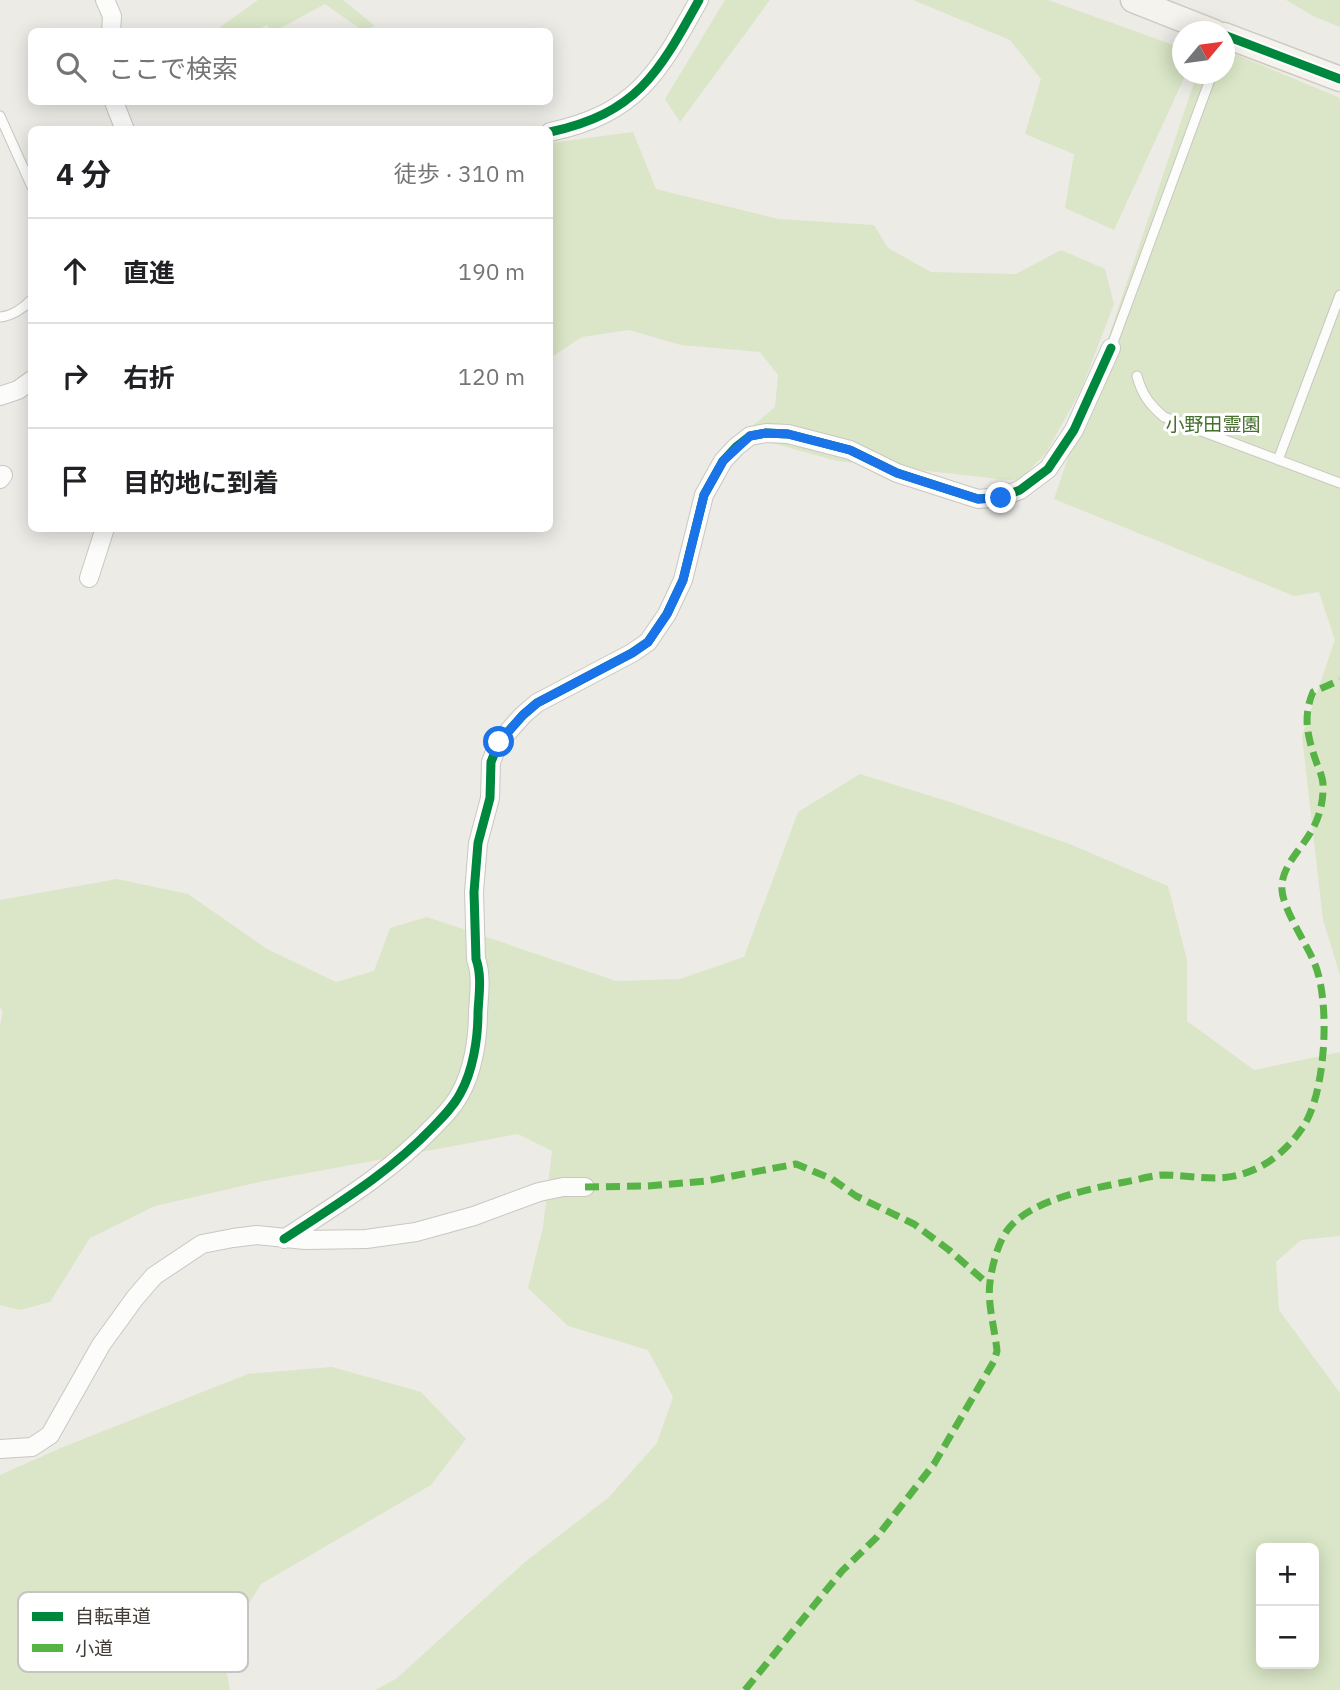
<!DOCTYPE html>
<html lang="ja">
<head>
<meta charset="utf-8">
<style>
  body { margin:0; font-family:"IBM Plex Sans","Noto Sans JP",sans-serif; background:#f2f2f2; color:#202124 }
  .controls { position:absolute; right:21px; bottom:21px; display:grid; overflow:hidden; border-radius:10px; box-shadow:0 4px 18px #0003 }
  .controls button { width:63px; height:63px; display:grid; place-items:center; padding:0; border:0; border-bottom:2px solid #e0e0e0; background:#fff; color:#202124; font:35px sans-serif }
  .compass { position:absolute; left:1172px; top:21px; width:63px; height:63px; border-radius:50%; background:#fff; box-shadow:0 4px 18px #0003; rotate:61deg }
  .stop { position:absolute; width:21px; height:21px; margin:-16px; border:5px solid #1a73e8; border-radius:50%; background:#fff }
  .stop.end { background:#1a73e8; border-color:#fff; box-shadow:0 2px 7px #0008 }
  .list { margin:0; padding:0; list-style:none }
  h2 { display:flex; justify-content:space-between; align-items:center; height:91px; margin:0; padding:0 28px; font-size:30px }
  h2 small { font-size:23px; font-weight:400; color:#757577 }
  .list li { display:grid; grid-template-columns:46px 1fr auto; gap:21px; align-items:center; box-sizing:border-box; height:105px; padding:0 28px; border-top:2px solid #e0e0e0 }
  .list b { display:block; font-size:26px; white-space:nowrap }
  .list em { font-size:23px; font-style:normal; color:#757577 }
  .icon { flex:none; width:38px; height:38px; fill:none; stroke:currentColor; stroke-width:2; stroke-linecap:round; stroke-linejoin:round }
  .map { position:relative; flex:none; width:1340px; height:1690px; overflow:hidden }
  .search { position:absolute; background:#fff; box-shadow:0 4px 18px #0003; left:28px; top:28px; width:525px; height:77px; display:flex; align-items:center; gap:18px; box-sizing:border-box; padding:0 24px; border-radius:10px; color:#757577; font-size:26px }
  .panel { position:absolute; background:#fff; box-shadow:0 4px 18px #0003; left:28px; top:126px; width:525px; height:406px; border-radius:10px }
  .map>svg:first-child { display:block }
  .green { fill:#dae6c7; fill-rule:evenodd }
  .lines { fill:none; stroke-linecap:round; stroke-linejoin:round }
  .lane-casing { stroke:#c9c7c2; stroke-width:11 }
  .street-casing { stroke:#c9c7c2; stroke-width:20 }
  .secondary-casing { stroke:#cdcabf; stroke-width:27 }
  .lane { stroke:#fcfcfb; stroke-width:9 }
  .street { stroke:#fcfcfb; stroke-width:18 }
  .secondary { stroke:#f5f3ed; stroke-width:24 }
  .quiet { stroke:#57b346; stroke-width:7; stroke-dasharray:14 7; stroke-linecap:butt }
  .cycleway-casing { stroke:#fff; stroke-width:13 }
  .cycleway { stroke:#00873e; stroke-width:9 }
  .route { stroke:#1a73e8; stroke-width:9 }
  .labels { text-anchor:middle; stroke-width:6; stroke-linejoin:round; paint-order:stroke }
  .park-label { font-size:19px; fill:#446e2c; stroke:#fff }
  .key { fill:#fff; stroke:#c6c4c2; stroke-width:2 }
  .key-label { font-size:19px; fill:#413c34 }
</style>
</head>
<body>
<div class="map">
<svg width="1340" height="1690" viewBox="0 0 1340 1690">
  <rect width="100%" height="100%" fill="#edebe6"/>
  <path class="green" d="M258 0H343L375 26 363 31 325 4 275 31H272L267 25 255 31H222L220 27Z
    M725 0H770L680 122 665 99Z
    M913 0H1048L1182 48V74H1186L1114 230 1065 208 1074 154 1025 134 1041 79 1010 40Z
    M1286 0H1340V27L1313 16Z
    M1225 50 1340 98V975L1323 920 1302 736 1335 640 1319 592 1294 596 1054 499 1197 74H1224Z
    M633 132 656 189 778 219 874 225 888 248 931 272 1016 274 1061 250 1105 269 1114 304 1081 390 1046 453 1019 481 837 461 765 441 750 428 775 407 778 375 760 352 681 345 629 330 582 337 550 358V143Z
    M860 774 950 802 1067 843 1168 886 1187 960V1021L1254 1070 1340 1052V1236L1301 1240 1276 1262 1279 1310 1340 1393V1690H375L396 1679 525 1562 608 1498 657 1443 673 1397 648 1350 568 1326 528 1288 543 1227 552 1151 518 1134 259 1182 155 1206 90 1238 50 1302 20 1310 0 1305V1025L3 1012 0 1007V900L117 879 188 894 267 949 336 982 374 971 390 928 427 917 616 981 680 979 744 957 798 812ZM1261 1548H1314V1664H1261Z
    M332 1367 421 1392 466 1439 431 1485 261 1584 222 1646 230 1690H0V1475L63 1447 248 1374Z"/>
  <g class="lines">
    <defs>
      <path id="lane" d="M0 116 32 187
        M0 317C12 316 24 308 32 299
        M1111 348 1212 74
        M1137 376C1142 395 1150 405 1164 417L1340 483
        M1278 460 1340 295"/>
      <path id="street" d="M105 0 112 16 111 32
        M114 102 125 130
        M550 132C637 113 658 74 699 0
        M0 396 18 390 32 380
        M0 479 3 475
        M89 578 105 528
        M284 1239C337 1204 388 1174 433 1127 443 1117 453 1107 460 1094 473 1071 478 1039 478 1012 479 994 482 976 476 959L474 892 478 843 490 798 491 762 499 742 523 715 537 703 632 653 648 642 667 614 683 580 704 495 723 461 736 447 750 436 766 433 788 434 850 450 897 473 978 499 1001 497 1020 490 1048 469 1074 430 1111 348
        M0 1449 32 1447 50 1435 101 1345 135 1298 154 1276 202 1244 233 1238 257 1235 305 1240 366 1239 416 1232 474 1216 539 1192 563 1187H585"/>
      <path id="secondary" d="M1133 0 1214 32
        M1224 35 1340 79"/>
    </defs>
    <use href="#lane" class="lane-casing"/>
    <use href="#street" class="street-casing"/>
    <use href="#secondary" class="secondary-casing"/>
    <use href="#lane" class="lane"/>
    <use href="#street" class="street"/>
    <use href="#secondary" class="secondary"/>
    <path class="quiet" d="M585 1187 648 1186 706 1181 796 1164 832 1179 856 1196 914 1224 949 1250 989 1285
      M745 1690 842 1571 876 1538 934 1464 994 1361 997 1351C995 1329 987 1304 990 1282 992 1266 998 1241 1009 1228 1033 1199 1090 1189 1125 1182 1137 1180 1150 1176 1162 1175 1179 1175 1197 1178 1215 1178 1252 1178 1283 1157 1303 1127 1326 1093 1331 1000 1314 962 1306 943 1283 909 1282 890 1280 867 1302 849 1312 830 1319 818 1323 803 1323 789 1324 781 1320 771 1317 764 1308 738 1302 718 1313 692L1340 680"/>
    <defs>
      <path id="cycleway" d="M1224 35 1340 79
        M550 132C637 113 658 74 699 0
        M284 1239C337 1204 388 1174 433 1127 443 1117 453 1107 460 1094 473 1071 478 1039 478 1012 479 994 482 976 476 959L474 892 478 843 490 798 491 762 499 742 523 715 537 703 632 653 648 642 667 614 683 580 704 495 723 461 736 447 750 436 766 433 788 434 850 450 897 473 978 499 1001 497 1020 490 1048 469 1074 430 1111 348"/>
    </defs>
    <use href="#cycleway" class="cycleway-casing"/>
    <use href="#cycleway" class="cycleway"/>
  </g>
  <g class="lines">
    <path class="route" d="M499 742 523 715 537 703 632 653 648 642 667 614 683 580 704 495 723 461 750 436 766 433 788 434 850 450 897 473 978 499 1001 498"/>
  </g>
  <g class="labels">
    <g class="park-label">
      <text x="1213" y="431">小野田霊園</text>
    </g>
  </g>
  <rect x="18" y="1592" width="230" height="80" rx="10" class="key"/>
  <rect x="32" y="1612" width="31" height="9" fill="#00873e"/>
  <rect x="32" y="1644" width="31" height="8" fill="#57b346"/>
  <g class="key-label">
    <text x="75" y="1623">自転車道</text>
    <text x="75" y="1655">小道</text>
  </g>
</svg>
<div class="controls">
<button>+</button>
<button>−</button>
</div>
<svg class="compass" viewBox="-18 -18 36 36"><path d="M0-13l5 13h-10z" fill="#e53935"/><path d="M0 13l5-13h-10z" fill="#757577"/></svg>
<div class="stop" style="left:499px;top:742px"></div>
<div class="stop end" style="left:1001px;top:498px"></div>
<div class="search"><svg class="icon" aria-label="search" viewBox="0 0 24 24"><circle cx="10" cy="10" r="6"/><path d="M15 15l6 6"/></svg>ここで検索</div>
<section class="panel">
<h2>4 分<small>徒歩 · 310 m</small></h2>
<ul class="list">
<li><svg class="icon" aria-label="ahead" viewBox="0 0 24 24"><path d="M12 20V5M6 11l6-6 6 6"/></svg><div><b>直進</b></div><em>190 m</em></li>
<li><svg class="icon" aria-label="right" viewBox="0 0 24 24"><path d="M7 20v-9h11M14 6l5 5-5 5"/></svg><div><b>右折</b></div><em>120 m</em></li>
<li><svg class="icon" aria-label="arrive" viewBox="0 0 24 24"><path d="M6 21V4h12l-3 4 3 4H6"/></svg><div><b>目的地に到着</b></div></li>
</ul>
</section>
</div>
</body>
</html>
